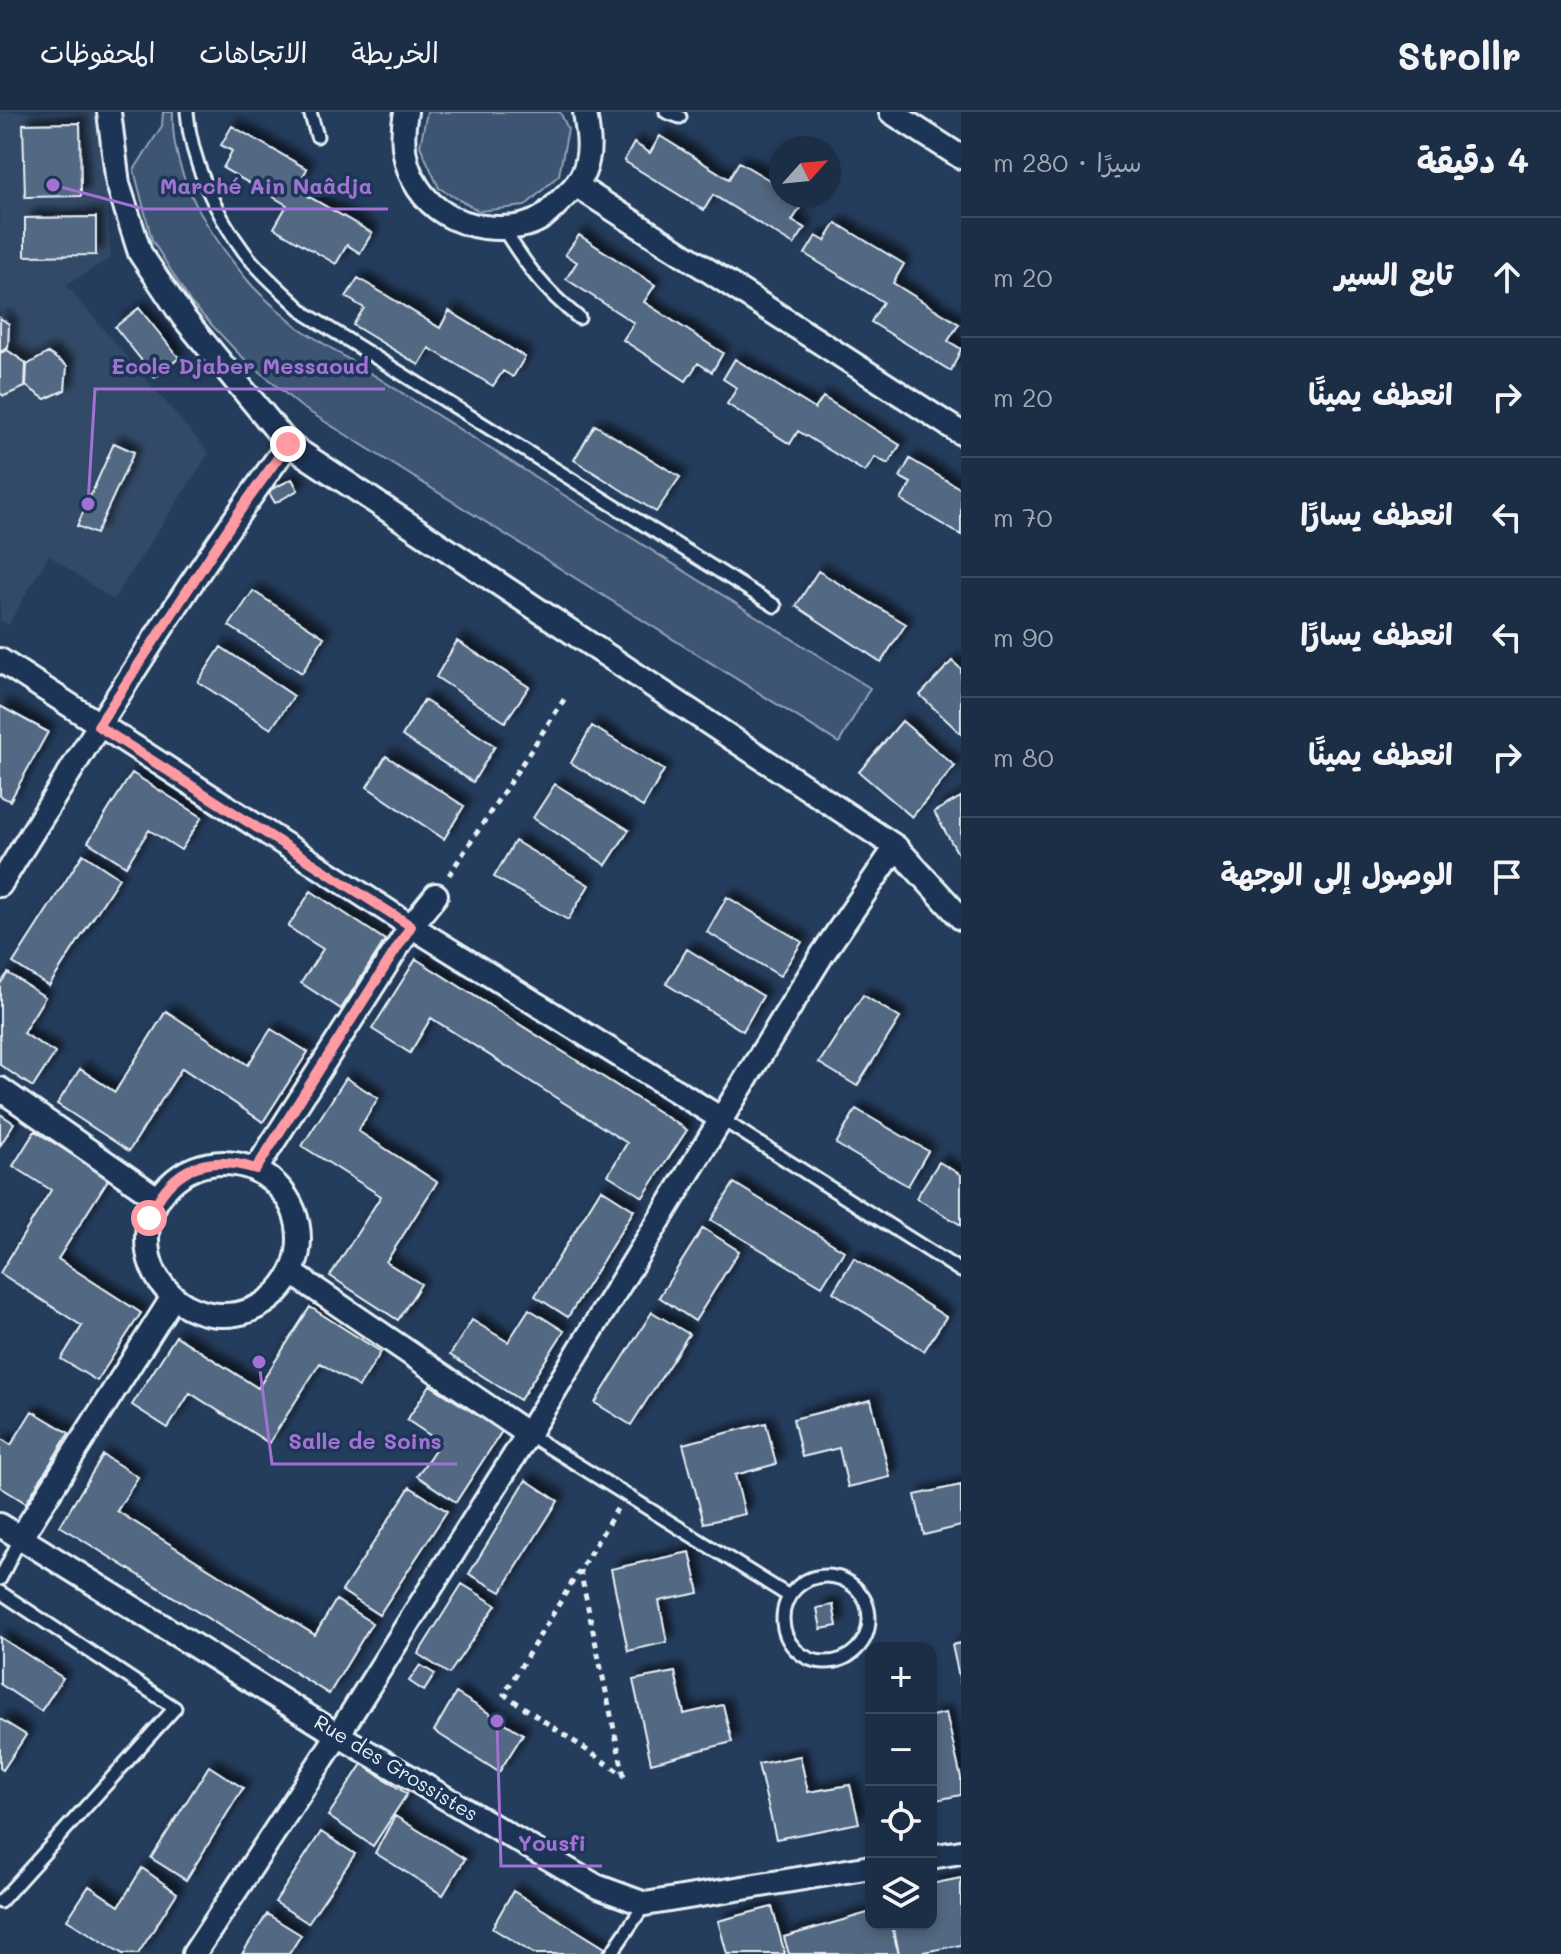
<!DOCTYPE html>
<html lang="ar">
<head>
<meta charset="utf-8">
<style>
  body { margin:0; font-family:Mali,"Playpen Sans Arabic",sans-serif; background:#25364d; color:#f1f3f6; direction:rtl }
  .controls { position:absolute; right:24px; bottom:24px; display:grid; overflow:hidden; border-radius:16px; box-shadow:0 4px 12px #0003 }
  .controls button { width:72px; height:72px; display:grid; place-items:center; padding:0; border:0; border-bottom:2px solid #3a4a5f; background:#1c2e46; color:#f1f3f6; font:40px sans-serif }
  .compass { position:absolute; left:769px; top:24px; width:72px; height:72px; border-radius:50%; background:#1c2e46; box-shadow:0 4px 12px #0003; rotate:63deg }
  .stop { position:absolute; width:24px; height:24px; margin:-18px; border:6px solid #ff9aa2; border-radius:50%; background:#fff }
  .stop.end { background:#ff9aa2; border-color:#fff; box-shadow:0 2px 8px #0008 }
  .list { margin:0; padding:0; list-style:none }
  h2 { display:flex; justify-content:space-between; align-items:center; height:104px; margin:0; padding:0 32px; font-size:34px }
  h2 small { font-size:26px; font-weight:400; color:#a0a8b3 }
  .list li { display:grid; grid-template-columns:52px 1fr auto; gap:24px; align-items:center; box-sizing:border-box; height:120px; padding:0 32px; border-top:2px solid #3a4a5f }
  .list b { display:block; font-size:30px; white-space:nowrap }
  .list em { font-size:26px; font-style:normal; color:#a0a8b3 }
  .icon { flex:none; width:44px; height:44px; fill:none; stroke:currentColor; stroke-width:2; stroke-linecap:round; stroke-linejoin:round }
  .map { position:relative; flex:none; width:961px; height:1842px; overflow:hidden; direction:ltr }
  header { display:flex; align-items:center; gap:48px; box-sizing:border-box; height:112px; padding:0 40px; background:#1c2e46; border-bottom:2px solid #3a4a5f }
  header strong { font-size:38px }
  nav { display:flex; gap:44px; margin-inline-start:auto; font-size:28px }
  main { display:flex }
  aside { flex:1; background:#1c2e46 }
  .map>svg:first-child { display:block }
  .built { fill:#334a68 }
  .green { fill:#3e5472; stroke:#93a2b5; stroke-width:2 }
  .building { fill:#536782; stroke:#e8f1f8; stroke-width:2; filter:url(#shadow) }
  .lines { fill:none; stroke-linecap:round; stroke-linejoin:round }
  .lane-casing { stroke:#e8f1f8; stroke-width:17 }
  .street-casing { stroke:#e8f1f8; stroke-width:28 }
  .path { stroke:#e8f1f8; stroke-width:5; stroke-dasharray:6 6; stroke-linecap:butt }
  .lane { stroke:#1d3557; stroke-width:11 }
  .street { stroke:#1d3557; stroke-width:22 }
  .route { stroke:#ff9aa2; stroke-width:10 }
  .labels { text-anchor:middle; stroke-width:7; stroke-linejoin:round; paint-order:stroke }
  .street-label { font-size:20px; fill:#e8f1f8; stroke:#1d3557 }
  .leader { fill:none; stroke:#a171d3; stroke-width:3 }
  .callout-dot { fill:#a171d3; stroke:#1d3557; stroke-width:3 }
  .callout-label { font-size:22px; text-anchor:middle; font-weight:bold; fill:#a171d3; stroke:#1d3557; stroke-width:7; stroke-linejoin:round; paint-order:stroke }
</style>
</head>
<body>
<header>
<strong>Strollr</strong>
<nav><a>الخريطة</a><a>الاتجاهات</a><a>المحفوظات</a></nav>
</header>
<main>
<aside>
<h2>4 دقيقة<small>سيرًا · 280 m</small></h2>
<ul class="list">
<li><svg class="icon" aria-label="ahead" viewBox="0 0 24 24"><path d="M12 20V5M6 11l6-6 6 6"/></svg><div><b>تابع السير</b></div><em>20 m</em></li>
<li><svg class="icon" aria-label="right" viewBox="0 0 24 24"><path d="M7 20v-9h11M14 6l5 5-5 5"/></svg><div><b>انعطف يمينًا</b></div><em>20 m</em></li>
<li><svg class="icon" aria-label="left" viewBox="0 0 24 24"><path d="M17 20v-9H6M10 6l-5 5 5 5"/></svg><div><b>انعطف يسارًا</b></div><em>70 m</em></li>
<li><svg class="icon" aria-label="left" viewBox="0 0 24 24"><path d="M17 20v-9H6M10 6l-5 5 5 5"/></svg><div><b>انعطف يسارًا</b></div><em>90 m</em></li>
<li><svg class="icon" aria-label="right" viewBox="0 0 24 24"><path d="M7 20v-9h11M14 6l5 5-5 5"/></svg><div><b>انعطف يمينًا</b></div><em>80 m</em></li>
<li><svg class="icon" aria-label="arrive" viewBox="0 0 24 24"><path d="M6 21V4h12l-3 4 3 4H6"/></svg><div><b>الوصول إلى الوجهة</b></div></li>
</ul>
</aside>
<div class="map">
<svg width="961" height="1842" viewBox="0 0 961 1842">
  <defs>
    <filter id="shadow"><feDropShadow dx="7" dy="-7" stdDeviation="4" flood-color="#0009"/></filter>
  </defs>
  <rect width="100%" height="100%" fill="#253d5d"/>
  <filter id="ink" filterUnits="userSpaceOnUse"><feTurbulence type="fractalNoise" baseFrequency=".0125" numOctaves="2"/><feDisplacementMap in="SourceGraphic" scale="16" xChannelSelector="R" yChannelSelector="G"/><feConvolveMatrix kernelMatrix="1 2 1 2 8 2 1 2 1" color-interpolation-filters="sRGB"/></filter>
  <g filter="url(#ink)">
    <path class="built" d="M0 0H100L111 145 66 173 209 341 113 488 49 443 8 513 0 508Z"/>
    <path class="green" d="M163 0H173C170 64 210 123 249 170 263 187 283 201 299 216L870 576 839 631 300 294 239 242 191 191 152 128 134 58 162 14Z
      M427 0H560L568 17 559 63 525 94 479 99 439 76 420 34Z"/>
    <path class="building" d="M80 11 81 84 25 85 23 12Z
      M232 14 307 57 296 77 372 121 360 141 347 133 336 152 274 116 287 93 223 56 232 39 221 33Z
      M660 24 729 67 739 50 781 75V84H795L804 90 792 109 805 116 794 133 713 83 704 98 624 49 634 31 650 41Z
      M96 105V143L25 144V106Z
      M836 111 904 152 893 171 959 212 948 229 961 237 951 259 871 210 883 190 805 142 816 124 825 129Z
      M579 123 655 173 644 190 723 241 712 260 698 251 686 269 623 228 634 211 566 167 577 150 565 143Z
      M358 166 440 216 449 199 525 245 513 265 503 259 493 274 429 236 419 253 353 213 364 196 346 185Z
      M139 196 179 246 155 265 115 215Z
      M0 206 9 212 8 236 0 240Z
      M7 238 26 251 25 275 4 284 0 281V241Z
      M48 241 67 254 65 278 45 287 26 274 27 253Z
      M735 247 815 297 823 285 900 333 888 352 875 345 865 360 798 319 790 332 727 292 737 276 723 267Z
      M595 313 680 365 656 400 574 348Z
      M114 331 134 340 96 422 77 414Z
      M910 347 961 377V423L901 388 911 371 900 365Z
      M292 367 298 378 275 391 268 379Z
      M818 459 906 512 881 550 796 494Z
      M253 479 324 525 302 561 229 514Z
      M457 529 529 575 505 610 436 565Z
      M221 535 294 584 271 617 198 570Z
      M952 549 961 557V622L920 583Z
      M424 588 495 634 473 670 402 624Z
      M0 594 48 620 10 689 0 684Z
      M902 609 955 654 912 705 859 660Z
      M592 614 664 658 643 695 571 651Z
      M386 644 464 694 444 727 367 675Z
      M132 661 202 705 181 738 149 718 126 754 88 730Z
      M555 672 629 718 606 753 533 706Z
      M961 685V747L934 700Z
      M515 729 589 773 568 808 494 765Z
      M83 742 119 766 49 874 13 851Z
      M311 779 385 828 341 897 301 871 323 837 288 815Z
      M727 785 802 830 780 864 707 820Z
      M687 837 763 884 743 919 666 872Z
      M416 847 687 1018 643 1085 608 1063 627 1031 431 906 410 941 372 917Z
      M8 861 45 885 23 921 55 941 33 975 0 953V872Z
      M863 883 900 906 857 974 819 951Z
      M166 899 248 953 271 917 308 940 263 1010 182 956 129 1039 57 992 80 957 115 980Z
      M346 966 378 986 358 1019 437 1070 386 1150 421 1172 398 1208 330 1164 381 1084 302 1034Z
      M856 997 928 1039 908 1074 836 1032Z
      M0 1002 14 1011 0 1034Z
      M35 1019 109 1066 58 1147 141 1201 97 1269 61 1247 82 1214 0 1161 51 1078 13 1054Z
      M939 1050 961 1063V1113L916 1086Z
      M734 1071 844 1139 822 1174 711 1108Z
      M601 1077 634 1098 568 1205 535 1184Z
      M703 1116 739 1139 695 1209 659 1185Z
      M854 1146 946 1205 924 1239 833 1180Z
      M310 1195 381 1240 359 1275 320 1251 269 1331 190 1281 168 1316 132 1293 176 1224 258 1276Z
      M529 1197 564 1219 520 1288 450 1243 472 1208 508 1230Z
      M652 1200 689 1222 631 1313 595 1291Z
      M430 1273 502 1319 456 1390 417 1364 440 1330 407 1308Z
      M871 1288 890 1365 848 1375 839 1336 802 1345 793 1307Z
      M32 1299 69 1321 26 1391 0 1375V1326L11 1333Z
      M766 1311 776 1352 735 1363 745 1402 704 1411 683 1332Z
      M103 1343 138 1365 117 1399 315 1523 336 1488 372 1511 329 1582 60 1414Z
      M526 1368 558 1389 501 1480 469 1462Z
      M961 1373V1414L924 1423 915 1383Z
      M410 1375 447 1399 379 1503 342 1479Z
      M690 1440 699 1481 659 1489 667 1530 628 1539 611 1457Z
      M462 1472 496 1493 449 1562 418 1542Z
      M833 1493 837 1514 821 1517 817 1496Z
      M0 1525 63 1566 41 1599 0 1572Z
      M961 1531V1574L952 1533Z
      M420 1553 435 1562 424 1579 409 1569Z
      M675 1560 684 1602 723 1593 732 1630 651 1651 633 1568Z
      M456 1581 523 1622 499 1660 434 1619Z
      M946 1601 961 1666V1683L931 1689V1604Z
      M0 1607 26 1623 3 1658 0 1656Z
      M800 1644 808 1680 850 1673 859 1711 776 1727 758 1652Z
      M362 1652 407 1682 373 1734 328 1704Z
      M209 1654 243 1676 186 1768 151 1746Z
      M395 1704 465 1747 443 1783 375 1741Z
      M321 1720 355 1742 308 1811 275 1790Z
      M142 1756 177 1781 138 1842H123L67 1808 89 1774 119 1794Z
      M961 1766V1833L913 1842H899L893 1812H931V1772Z
      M513 1779 605 1836 601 1842H534L492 1816Z
      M772 1795 785 1842H727L718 1809Z
      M871 1800V1812H890L899 1842H789L784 1825Z
      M267 1802 301 1823 289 1842H242Z"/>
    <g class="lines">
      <defs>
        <path id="lane" d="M187 0C191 50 215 101 245 141 262 163 286 182 306 202L775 494
          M310 0 317 24
          M666 0 680 5
          M504 118C528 156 544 178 579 206
          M723 1008 961 1159
          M528 1322 789 1484
          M783 1507a43 43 0 1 1 86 0a43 43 0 1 1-86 0Z
          M0 1467 21 1425
          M0 1480 175 1596 0 1790
          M611 1842 645 1792"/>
        <path id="street" d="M109 0 118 72 140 141 183 205 288 332 896 735 961 806
          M406 0C394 58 425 107 484 115 503 117 527 116 543 105 549 100 555 94 561 88 573 77 584 66 587 49 591 33 587 16 585 0
          M891 0 961 45
          M577 74 961 321
          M0 548 411 814 723 1008
          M0 773C92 623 185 474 288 332
          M0 977 157 1086
          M147 1127a76 76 0 1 1 152 0a76 76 0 1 1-152 0Z
          M256 1057 411 814 436 783
          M292 1161 528 1322
          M0 1413 338 1623 596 1774 645 1792 871 1755
          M21 1425 173 1185
          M931 1745 961 1740
          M194 1842 338 1623 528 1322 822 843 896 735"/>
      </defs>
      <use href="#lane" class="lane-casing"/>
      <use href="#street" class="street-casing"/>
      <path class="path" d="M449 763 567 583
        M617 1397 504 1582 625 1664
        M580 1458 624 1664"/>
      <use href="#lane" class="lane"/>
      <use href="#street" class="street"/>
    </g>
  </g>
  <g class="lines" filter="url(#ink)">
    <path class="route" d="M149 1106C170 1056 206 1041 256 1057L411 814 98 614 239 400 288 332"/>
  </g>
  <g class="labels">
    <g class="street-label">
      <text transform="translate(396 1656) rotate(31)" y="7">Rue des Grossistes</text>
    </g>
  </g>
  <path class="leader" d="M53 73L144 97H388M88 392L95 277H385M259 1250L272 1352H457M497 1609L501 1754H602"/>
  <g class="callout-dot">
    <circle cx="53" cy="73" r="8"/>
    <circle cx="88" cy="392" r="8"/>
    <circle cx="259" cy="1250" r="8"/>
    <circle cx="497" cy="1609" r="8"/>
  </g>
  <g class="callout-label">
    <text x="266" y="82">Marché Ain Naâdja</text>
    <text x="240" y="262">Ecole Djaber Messaoud</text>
    <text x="365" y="1337">Salle de Soins</text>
    <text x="552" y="1739">Yousfi</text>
  </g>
</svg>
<div class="controls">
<button>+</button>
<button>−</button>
<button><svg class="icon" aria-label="locate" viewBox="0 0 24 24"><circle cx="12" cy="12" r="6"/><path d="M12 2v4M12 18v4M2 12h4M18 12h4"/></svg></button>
<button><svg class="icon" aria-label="layers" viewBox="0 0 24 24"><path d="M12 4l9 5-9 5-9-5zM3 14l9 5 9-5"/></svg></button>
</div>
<svg class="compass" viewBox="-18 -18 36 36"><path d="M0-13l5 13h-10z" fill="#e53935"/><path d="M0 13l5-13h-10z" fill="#a0a8b3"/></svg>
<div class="stop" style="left:149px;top:1106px"></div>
<div class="stop end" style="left:288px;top:332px"></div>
</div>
</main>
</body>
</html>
